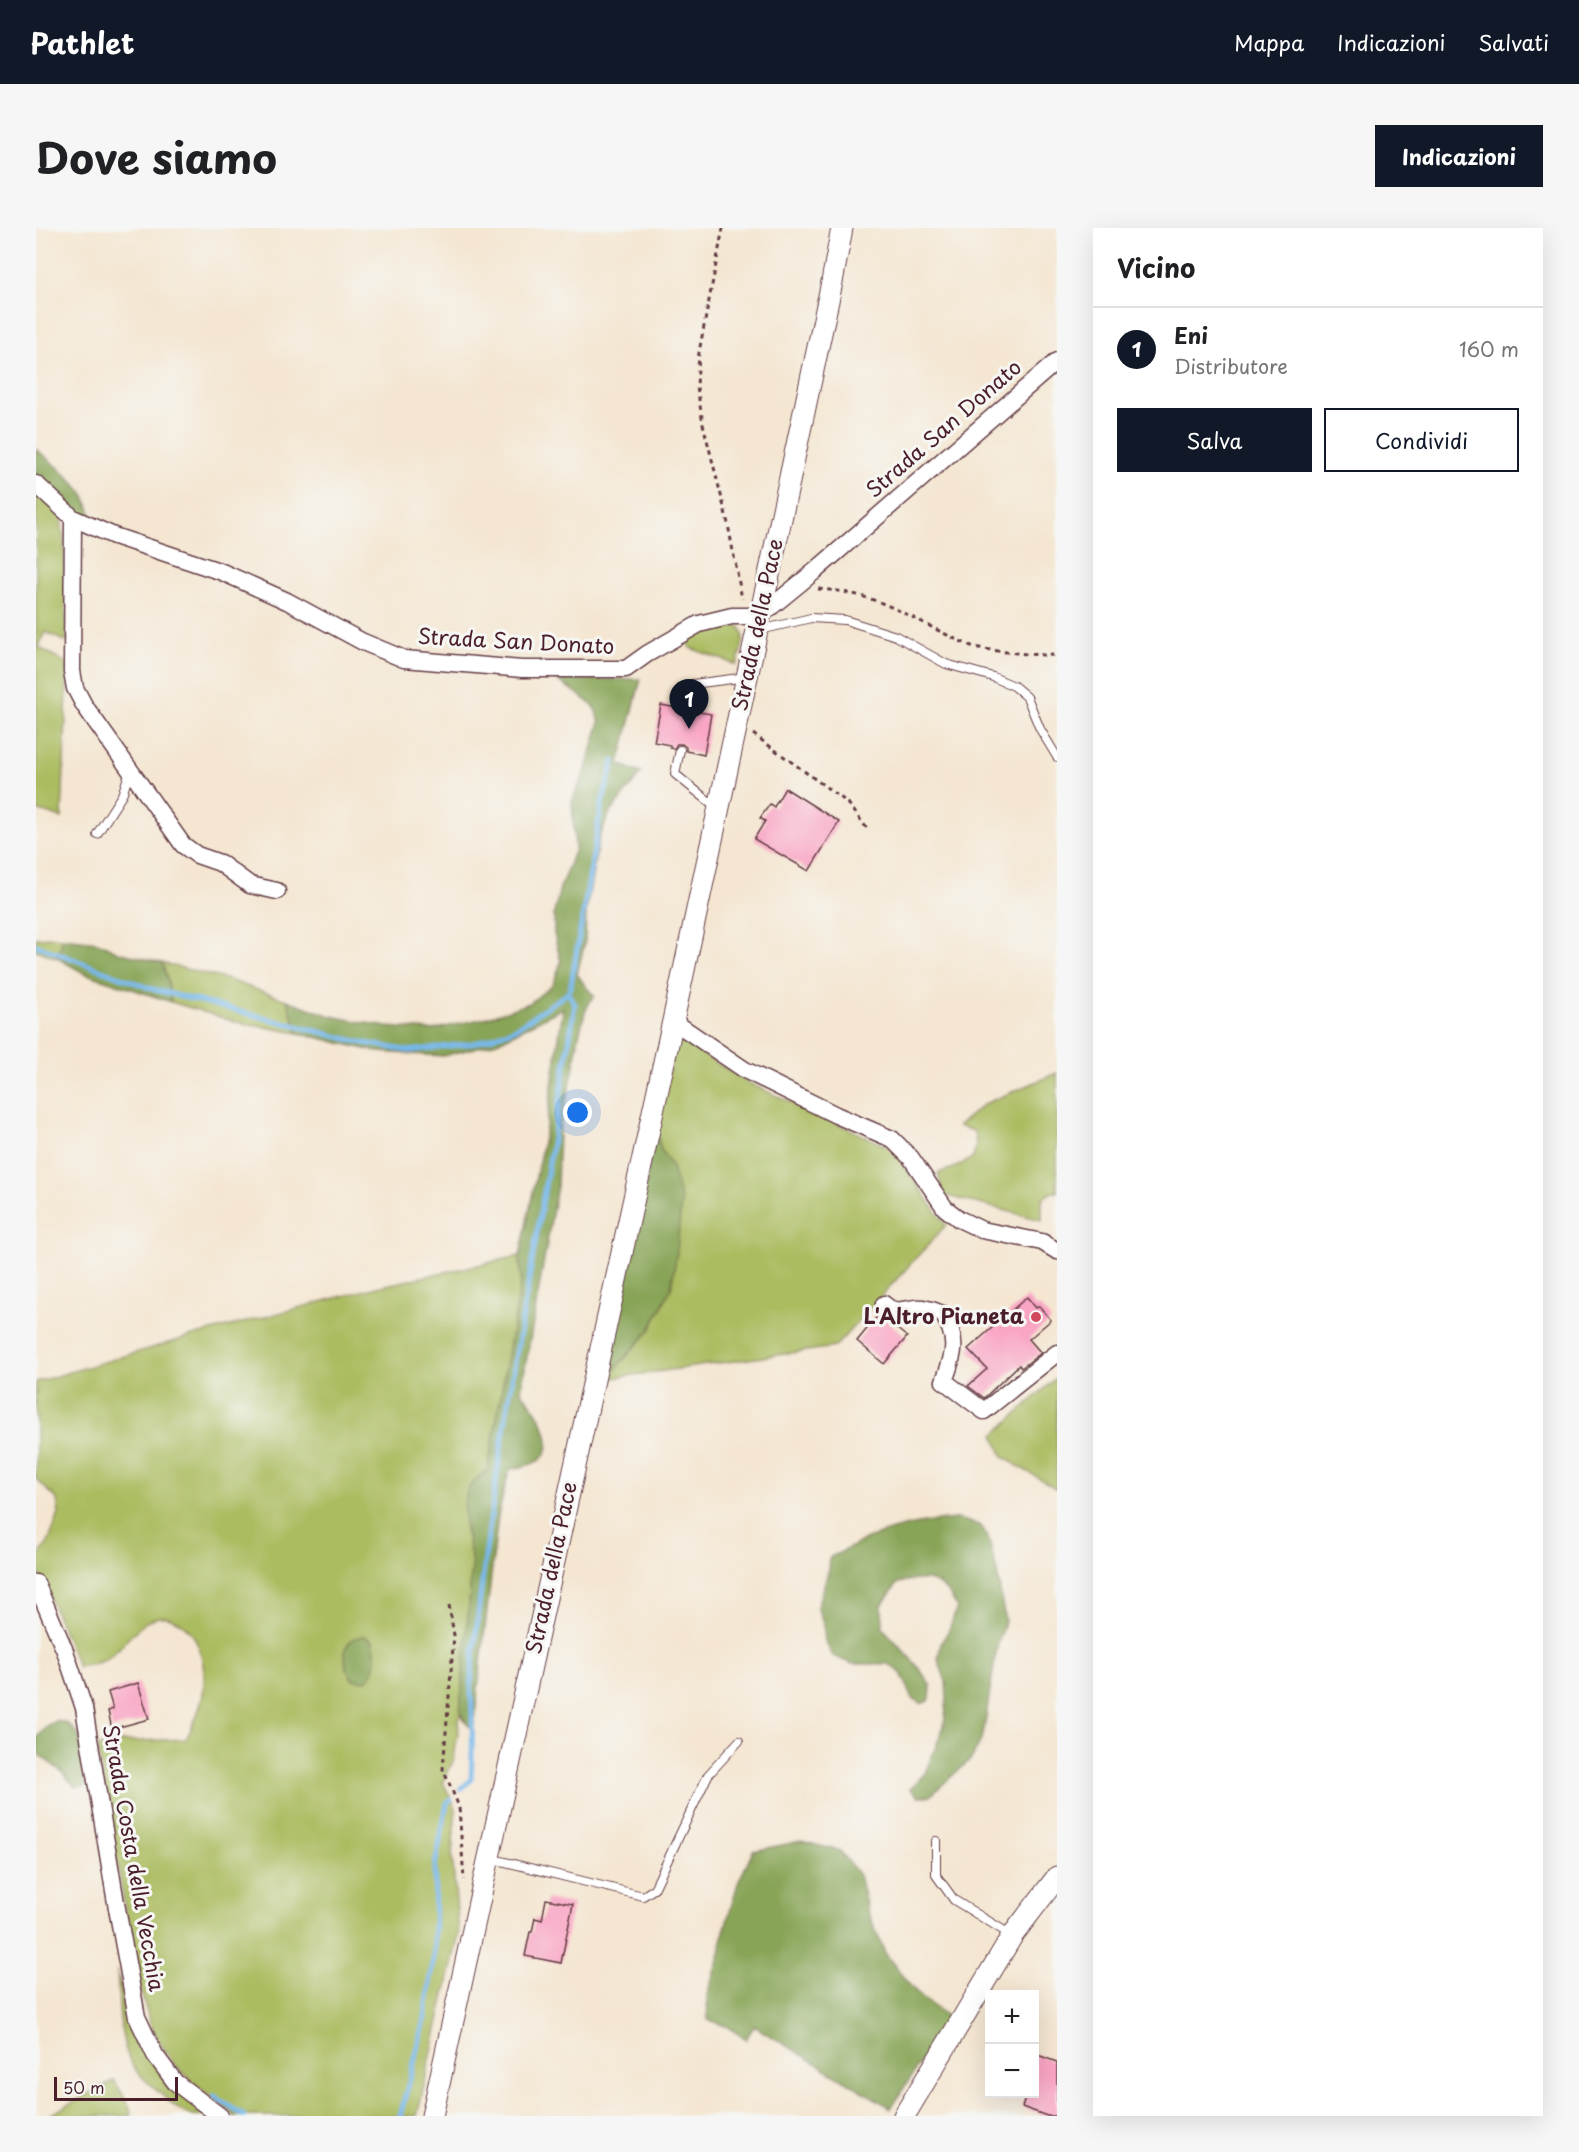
<!DOCTYPE html>
<html lang="it">
<head>
<meta charset="utf-8">
<style>
  body { margin:0; font-family:"Playpen Sans",sans-serif; background:#f6f6f6; color:#202124 }
  .controls { position:absolute; right:18px; bottom:18px; display:grid; overflow:hidden; border-radius:0px; box-shadow:0 6px 24px #0002 }
  .controls button { width:54px; height:54px; display:grid; place-items:center; padding:0; border:0; border-bottom:2px solid #e0e0e0; background:#fff; color:#202124; font:30px sans-serif }
  .scale { position:absolute; left:18px; bottom:15px; width:124px; box-sizing:border-box; padding-left:6px; border:3px solid #4a1f2b; border-top:0; font-size:16px; line-height:21px; white-space:nowrap; color:#4a1f2b; -webkit-text-stroke:4px #f6f6f2; paint-order:stroke }
  .you { position:absolute; left:542px; top:885px; width:21px; height:21px; margin:-15px; border:4px solid #fff; border-radius:50%; background:#1a73e8; box-shadow:0 0 0 9px #1a73e833 }
  .badge { display:grid; place-items:center; width:39px; height:39px; border-radius:50%; background:#111827; color:#fff; font-size:20px; font-weight:700 }
  .pin { position:absolute; translate:-50% -50px; filter:drop-shadow(0 2px 3px #0008) }
  .pin::after { content:''; position:absolute; top:32px; width:21px; height:18px; background:inherit; clip-path:polygon(0 0,100% 0,50% 100%) }
  .list { margin:0; padding:0; list-style:none }
  h2 { display:flex; justify-content:space-between; align-items:center; height:78px; margin:0; padding:0 24px; font-size:26px }
  h2 small { font-size:20px; font-weight:400; color:#757577 }
  .list li { display:grid; grid-template-columns:39px 1fr auto; gap:18px; align-items:center; box-sizing:border-box; height:84px; padding:0 24px; border-top:2px solid #e0e0e0 }
  .list b { display:block; font-size:22px; white-space:nowrap }
  .list p { margin:0; font-size:20px; white-space:nowrap; color:#757577 }
  .list em { font-size:20px; font-style:normal; color:#757577 }
  .actions { display:flex; gap:12px; padding:18px 24px }
  .actions a { flex:1; padding:14px 0; border:2px solid #111827; border-radius:0px; text-align:center; font-size:21px; color:#111827 }
  .actions .main { background:#111827; color:#fff }
  .map { position:relative; flex:none; width:1021px; height:1888px; overflow:hidden; border-radius:0px }
  header { display:flex; align-items:center; gap:36px; box-sizing:border-box; height:84px; padding:0 30px; background:#111827; color:#fff }
  header strong { font-size:28px }
  nav { display:flex; gap:33px; margin-inline-start:auto; font-size:21px }
  .intro { display:flex; align-items:center; justify-content:space-between; box-sizing:border-box; height:144px; padding:0 36px }
  h1 { margin:0; font-size:42px }
  .button { padding:15px 27px; border-radius:0px; background:#111827; color:#fff; font-size:21px; font-weight:700 }
  main { display:flex; gap:36px; padding:0 36px }
  aside { flex:1; background:#fff; border-radius:0px; box-shadow:0 6px 24px #0002 }
  .map>svg:first-child { display:block }
  .green { fill:#abbc60; stroke:#7a6e46; stroke-width:1.5 }
  .forest { fill:#88a456; stroke:#696240; stroke-width:1.5 }
  .lines { fill:none; stroke-linecap:round; stroke-linejoin:round }
  .stream { stroke:#77b8eb; stroke-width:5 }
  .building { fill:#f9a5c4 }
  .service-casing { stroke:#643d44; stroke-width:10 }
  .minor-casing { stroke:#643d44; stroke-width:19 }
  .tertiary-casing { stroke:#643d44; stroke-width:23 }
  .path { stroke:#643d44; stroke-width:3; stroke-dasharray:4.5 4.5; stroke-linecap:butt }
  .service { stroke:#fff; stroke-width:8 }
  .minor { stroke:#fff; stroke-width:16 }
  .tertiary { stroke:#fff; stroke-width:21 }
  .poi-dot { fill:#d1495b; stroke:#f6f6f2; stroke-width:2 }
  .labels { text-anchor:middle; stroke-width:6; stroke-linejoin:round; paint-order:stroke }
  .street-label { font-size:21px; fill:#4a1f2b; stroke:#f6f6f2 }
  .poi-label { font-size:21px; font-weight:bold; fill:#4a1f2b; stroke:#f6f6f2; text-anchor:end }
</style>
</head>
<body>
<header>
<strong>Pathlet</strong>
<nav><a>Mappa</a><a>Indicazioni</a><a>Salvati</a></nav>
</header>
<div class="intro"><h1>Dove siamo</h1><a class="button">Indicazioni</a></div>
<main>
<div class="map">
<svg width="1021" height="1888" viewBox="0 0 1021 1888">
  <rect width="100%" height="100%" fill="#f6f6f2"/>
  <filter id="ink" filterUnits="userSpaceOnUse"><feTurbulence type="fractalNoise" baseFrequency=".0167" numOctaves="2"/><feDisplacementMap in="SourceGraphic" scale="12" xChannelSelector="R" yChannelSelector="G"/><feConvolveMatrix kernelMatrix="1 2 1 2 8 2 1 2 1" color-interpolation-filters="sRGB"/></filter>
  <filter id="wash" filterUnits="userSpaceOnUse"><feTurbulence type="fractalNoise" baseFrequency=".008" numOctaves="4" result="noise"/><feDisplacementMap in="SourceGraphic" scale="24" xChannelSelector="R" yChannelSelector="G"/><feGaussianBlur stdDeviation="1.35" result="paint"/><feColorMatrix in="noise" values="0 0 0 0 0 0 0 0 0 0 0 0 0 0 0 0 0 1.4 0 .05"/><feComposite in="paint" operator="in"/></filter>
  <g filter="url(#wash)">
    <rect width="100%" height="100%" fill="#f4e6d1"/>
    <path class="green" d="M0 259 24 284 28 313 31 414 9 404 2 419 32 436 26 590 0 582Z
      M693 398H703C712 408 704 425 701 437L654 420 651 413C664 406 678 400 693 398Z
      M16 709 27 710 21 730 0 722V710Z
      M126 735 193 752 251 772 262 805 200 794 135 774 132 754Z
      M640 810 715 856 855 920 910 997 799 1119 570 1151 614 1102 635 1060 641 1023 636 939 625 922 620 900Z
      M1021 845V964H1016L1006 971V992L907 967 902 945 918 940 937 930 940 916 938 903 922 898 948 876Z
      M484 1028 485 1053 452 1241 434 1258 429 1302 435 1324 436 1339 423 1497 418 1531 407 1554 420 1581 416 1627 423 1706 381 1888H199L165 1861 138 1836 117 1804 102 1755 61 1519 78 1514 150 1511C165 1483 174 1456 164 1423 160 1411 155 1401 143 1394 110 1374 93 1417 69 1432 61 1436 50 1437 42 1439L0 1337V1331L12 1315 23 1286 21 1271 0 1251V1154L153 1109 341 1059Z
      M1021 1149V1261L967 1229 958 1207Z
      M81 1742 93 1790 175 1888C147 1888 146 1885 126 1867 116 1858 105 1850 97 1838 82 1815 83 1769 81 1742Z
      M78 1852 94 1879 95 1888H12Z"/>
    <path class="forest" d="M0 221 29 245 48 266 55 285 51 290 35 284 0 250Z
      M605 451 583 536 605 545 574 585 563 610 550 683 549 713 541 746 550 759 559 768 554 774 549 784 543 807 537 844 523 901 521 958 485 1163C497 1177 525 1214 505 1231 497 1238 482 1239 473 1242L462 1288 437 1504 424 1485 436 1339C435 1314 420 1282 434 1258 438 1252 447 1246 452 1241L485 1053 484 1028 511 894 527 780 461 814 407 828 343 824 262 805 251 772 295 788 351 799 396 802 449 790 494 775 517 756 525 734 518 706V685L524 660 539 621 536 573 550 541 564 494 558 479 538 463 521 452Z
      M27 710 62 714 82 724 126 735 132 754 135 774 48 745 21 730Z
      M620 900 625 922 636 939 645 973 641 1023 635 1060 614 1102 570 1151Z
      M922 1291 943 1297 952 1309 961 1344 969 1393 961 1419 947 1508 936 1530 894 1568H882L874 1561 889 1545 908 1498 911 1471 910 1454 902 1431 905 1415 913 1402 921 1379C905 1349 893 1349 862 1355L846 1377 847 1400 883 1440 895 1458 894 1471 886 1476 877 1471 865 1445 852 1436H816L797 1428 789 1413 787 1394 781 1379 793 1341 794 1329C809 1323 820 1316 833 1310 861 1299 892 1293 922 1291Z
      M329 1408 337 1413C341 1430 343 1440 330 1453L317 1451C309 1443 305 1421 315 1412 319 1409 324 1409 329 1408Z
      M20 1493 31 1495 42 1506 53 1544 49 1558 39 1559 25 1543 3 1527 1 1510 11 1498Z
      M765 1613 804 1623 823 1647 831 1681 849 1725 871 1754 886 1770 913 1790 855 1880 718 1798 710 1811 690 1798 672 1792 671 1767 684 1725 687 1707 702 1655 717 1623Z"/>
    <g class="lines">
      <path class="stream" d="M0 717 116 761 323 814 373 823 439 815 460 808 480 800 532 765 535 756 566 575 578 533
        M425 1561 435 1552C436 1531 437 1510 436 1489 436 1474 434 1458 436 1443 458 1219 505 999 539 776L532 765
        M178 1868 208 1888
        M364 1888 388 1796 398 1729 399 1638 411 1575 415 1572"/>
    </g>
    <g id="blocks">
      <path class="building" d="M625 477 646 481 647 486 651 488 656 487 658 483 675 486 668 527 650 523V519L646 516H641L638 521 634 520V517L618 514Z
        M749 560 803 594 773 643 718 611 729 593 724 590 734 576 738 579Z
        M991 1069 1000 1080 1003 1078 1015 1092 993 1111 1005 1125 985 1140 983 1137 948 1170 932 1158 951 1141 932 1121Z
        M843 1086 871 1109 848 1136 821 1113Z
        M102 1455 113 1491 76 1501 72 1483 77 1481 72 1464Z
        M510 1671 537 1676 525 1735 489 1728 494 1704H496L499 1690 506 1692Z
        M999 1826 1021 1834V1888H1011L986 1879 990 1866H999Z"/>
    </g>
  </g>
  <g filter="url(#ink)">
    <use href="#blocks" fill-opacity="0" stroke="#643d44" stroke-width="1.5"/>
    <g class="lines">
      <defs>
        <path id="service" d="M724 402 775 390 809 392 860 408 910 436 957 449 978 458 991 469 1004 501 1021 529
          M652 482 657 456 711 449
          M644 522 639 546 680 579
          M61 606 86 567 94 543
          M900 1613V1647L918 1672 975 1707
          M453 1630 607 1668 618 1661 672 1547 703 1513"/>
        <path id="minor" d="M0 256 37 290 78 308 186 344 251 373 327 414 368 431 486 441H590L611 426 663 396 696 388H724L779 343 1021 133
          M37 290 36 443 39 460 48 477 147 617 161 627 184 635 214 657 241 663
          M637 793 709 842 800 887 856 911 875 930 909 980 923 991 946 1002 1006 1014 1021 1023
          M848 1076C860 1089 873 1078 887 1080 894 1081 901 1084 907 1086 923 1112 918 1127 908 1153L948 1183 1021 1125
          M0 1355 29 1423 48 1480 80 1675 101 1789 119 1827 139 1854 184 1888"/>
        <path id="tertiary" d="M396 1888 637 793 796 54 806 0
          M868 1888 976 1708 1021 1649"/>
      </defs>
      <use href="#service" class="service-casing"/>
      <use href="#minor" class="minor-casing"/>
      <use href="#tertiary" class="tertiary-casing"/>
      <path class="path" d="M687 0 663 124 661 159 667 196 691 291 706 371
        M782 361C844 364 879 394 933 417 947 423 1005 428 1021 427
        M717 506 812 575 832 602
        M413 1377 418 1407 407 1541 423 1579 428 1652"/>
      <use href="#service" class="service"/>
      <use href="#minor" class="minor"/>
      <use href="#tertiary" class="tertiary"/>
    </g>
  </g>
  <circle class="poi-dot" cx="1000" cy="1089" r="6"/>
  <g class="labels">
    <g class="street-label">
      <text transform="translate(908 201) rotate(-41)" y="7">Strada San Donato</text>
      <text transform="translate(722 397) rotate(-78)" y="7">Strada della Pace</text>
      <text transform="translate(480 414) rotate(3)" y="7">Strada San Donato</text>
      <text transform="translate(516 1340) rotate(-78)" y="7">Strada della Pace</text>
      <text transform="translate(97 1630) rotate(80)" y="7">Strada Costa della Vecchia</text>
    </g>
    <g class="poi-label">
      <text x="988" y="1096">L'Altro Pianeta</text>
    </g>
  </g>
</svg>
<div class="controls">
<button>+</button>
<button>−</button>
</div>
<div class="scale">50 m</div>
<div class="you"></div>
<div class="pin badge" style="left:653px;top:501px">1</div>
</div>
<aside>
<h2>Vicino<small></small></h2>
<ul class="list">
<li><span class="badge">1</span><div><b>Eni</b><p>Distributore</p></div><em>160 m</em></li>
</ul>
<div class="actions"><a class="main">Salva</a><a>Condividi</a></div>
</aside>
</main>
</body>
</html>
